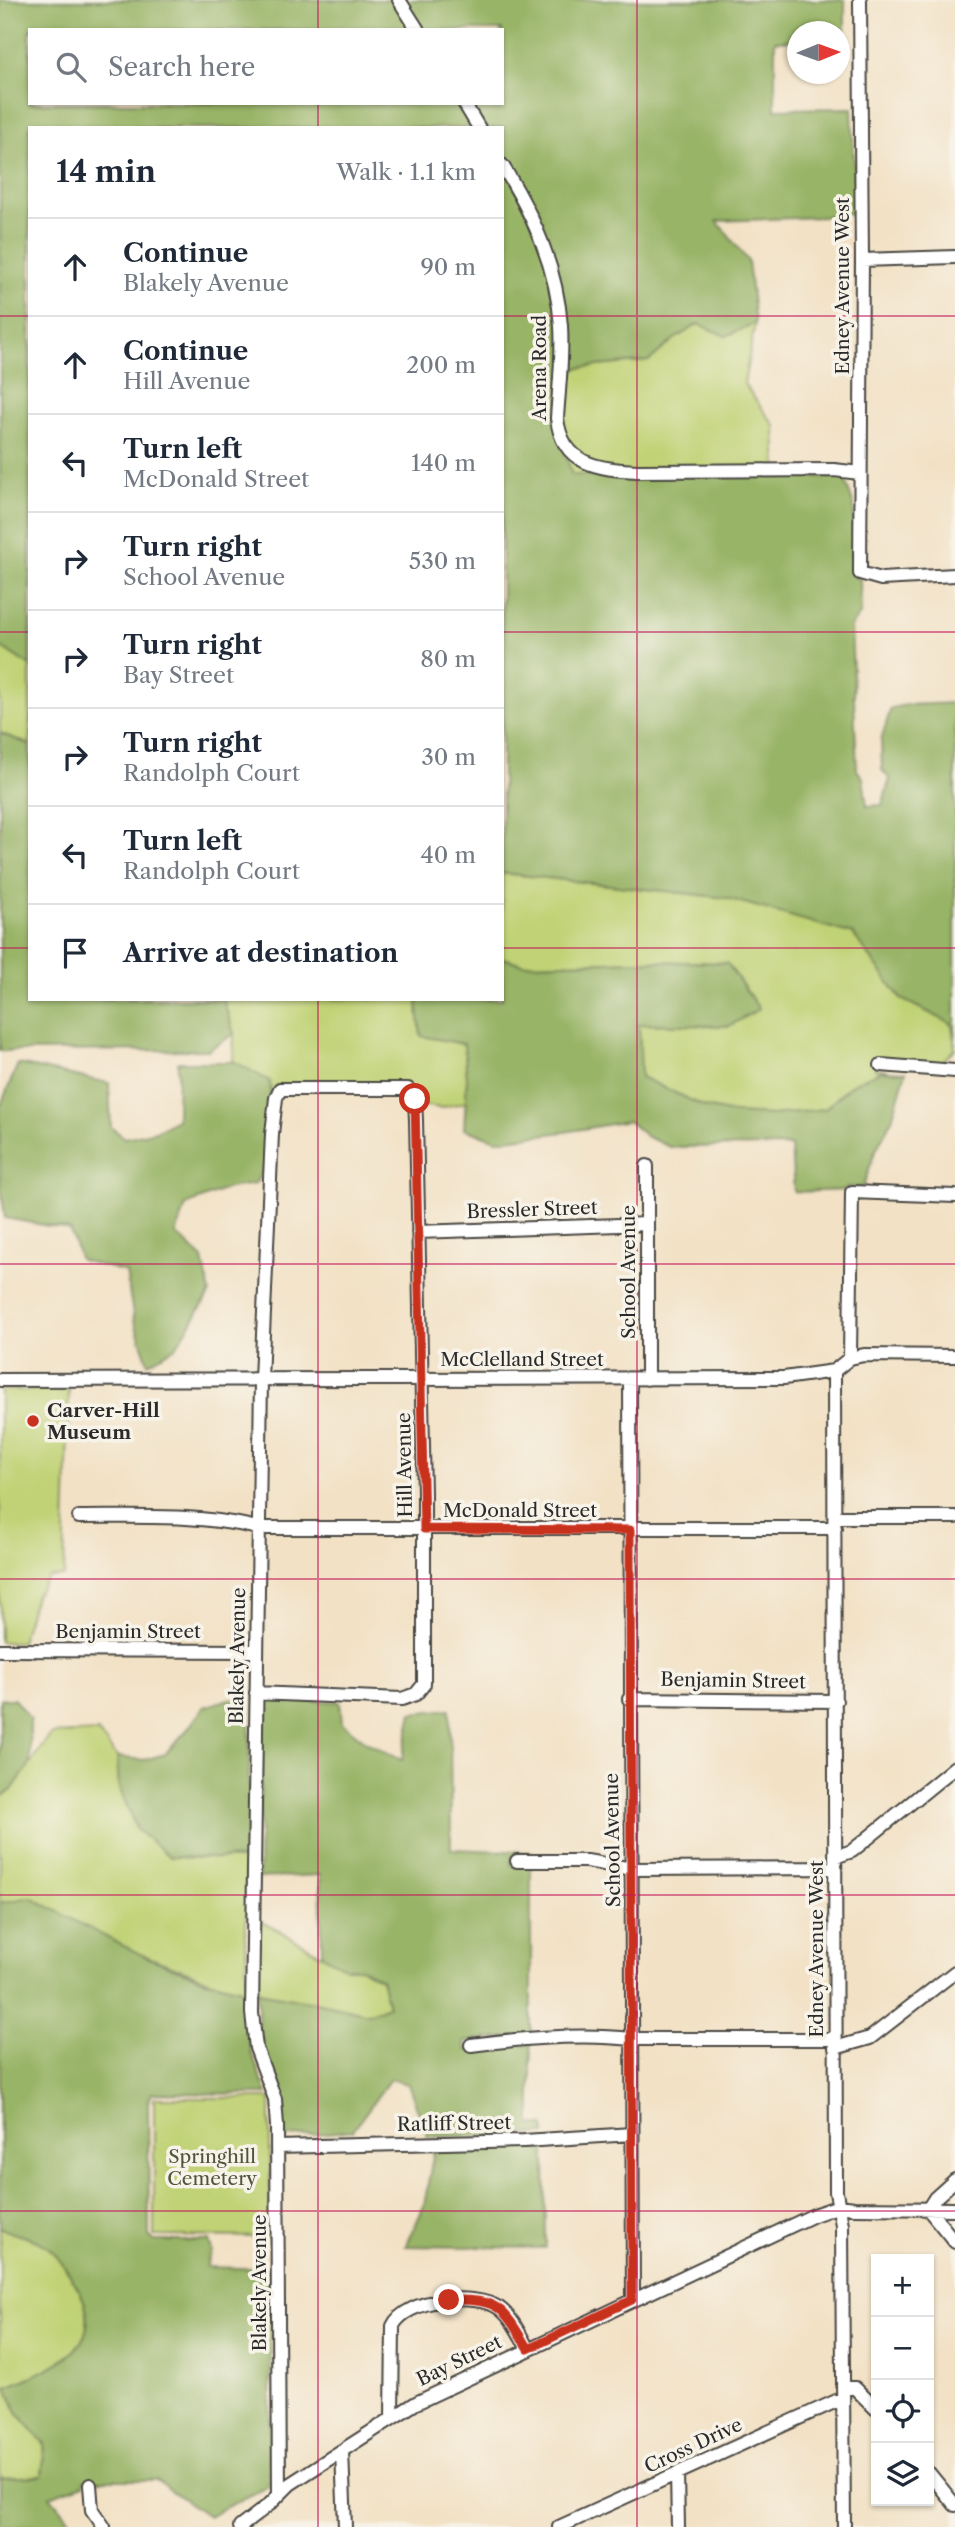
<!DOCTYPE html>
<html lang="en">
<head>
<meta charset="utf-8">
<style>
  body { margin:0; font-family:"Libre Caslon Text",serif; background:#f6f6f7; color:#1f2937 }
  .controls { position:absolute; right:21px; bottom:21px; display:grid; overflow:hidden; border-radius:0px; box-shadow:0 2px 5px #0004 }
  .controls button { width:63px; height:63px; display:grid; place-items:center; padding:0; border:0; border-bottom:2px solid #e0e1e3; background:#fff; color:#1f2937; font:35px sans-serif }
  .compass { position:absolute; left:787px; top:21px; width:63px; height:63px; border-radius:50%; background:#fff; box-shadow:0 2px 5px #0004; rotate:89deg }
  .stop { position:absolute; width:21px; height:21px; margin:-16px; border:5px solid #c8321e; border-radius:50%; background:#fff }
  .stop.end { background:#c8321e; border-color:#fff; box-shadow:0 2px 7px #0008 }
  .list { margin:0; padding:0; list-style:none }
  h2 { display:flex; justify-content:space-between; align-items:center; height:91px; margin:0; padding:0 28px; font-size:30px }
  h2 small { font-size:23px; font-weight:400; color:#747a83 }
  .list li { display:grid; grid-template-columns:46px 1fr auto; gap:21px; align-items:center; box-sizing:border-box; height:98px; padding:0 28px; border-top:2px solid #e0e1e3 }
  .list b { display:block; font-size:26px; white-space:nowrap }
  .list p { margin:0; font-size:23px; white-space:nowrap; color:#747a83 }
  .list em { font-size:23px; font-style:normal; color:#747a83 }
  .icon { flex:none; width:38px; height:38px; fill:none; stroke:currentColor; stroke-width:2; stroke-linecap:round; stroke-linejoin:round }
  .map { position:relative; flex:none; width:955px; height:2527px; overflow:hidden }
  .search { position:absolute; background:#fff; box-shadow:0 2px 5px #0004; left:28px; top:28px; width:476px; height:77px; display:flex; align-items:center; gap:18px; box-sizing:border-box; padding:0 24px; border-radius:0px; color:#747a83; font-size:26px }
  .panel { position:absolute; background:#fff; box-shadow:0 2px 5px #0004; left:28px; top:126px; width:476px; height:875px; border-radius:0px }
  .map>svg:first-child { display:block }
  .green { fill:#c0d275; stroke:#767e50; stroke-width:2 }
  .forest { fill:#98b466; stroke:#627048; stroke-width:2; fill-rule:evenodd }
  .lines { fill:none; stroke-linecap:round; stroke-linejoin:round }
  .minor-casing { stroke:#494642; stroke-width:16 }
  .minor { stroke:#fff; stroke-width:12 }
  .route { stroke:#c8321e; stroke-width:9 }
  .grid { fill:none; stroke:#c2185b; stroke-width:2; stroke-opacity:0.55 }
  .poi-dot { fill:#c8321e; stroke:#f7f3e8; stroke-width:2.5 }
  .labels { text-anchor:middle; stroke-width:7; stroke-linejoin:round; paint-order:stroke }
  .street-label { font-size:19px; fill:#2b2b2b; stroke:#f7f3e8 }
  .poi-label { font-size:19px; font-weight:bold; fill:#2b2b2b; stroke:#f7f3e8; text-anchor:start }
  .park-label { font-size:19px; fill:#50553e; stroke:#f7f3e8 }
</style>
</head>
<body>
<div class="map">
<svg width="955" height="2527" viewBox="0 0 955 2527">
  <rect width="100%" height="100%" fill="#f7f3e8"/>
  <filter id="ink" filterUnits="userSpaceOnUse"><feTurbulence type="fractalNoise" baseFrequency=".0143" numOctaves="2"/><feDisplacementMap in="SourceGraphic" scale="14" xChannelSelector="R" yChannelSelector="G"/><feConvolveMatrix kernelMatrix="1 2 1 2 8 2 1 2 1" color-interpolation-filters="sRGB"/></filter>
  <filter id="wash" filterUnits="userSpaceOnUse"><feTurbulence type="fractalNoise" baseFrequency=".00686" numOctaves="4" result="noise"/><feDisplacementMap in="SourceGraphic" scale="28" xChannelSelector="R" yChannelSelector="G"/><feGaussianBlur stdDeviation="1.57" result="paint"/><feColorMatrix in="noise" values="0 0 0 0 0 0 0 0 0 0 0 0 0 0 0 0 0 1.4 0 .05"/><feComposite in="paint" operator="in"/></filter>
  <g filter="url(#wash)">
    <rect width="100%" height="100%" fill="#f2e1c5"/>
    <path class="green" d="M755 323 744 384 775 426 777 477 571 475 553 411 576 368 648 361 673 340 698 324 726 336Z
      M0 646 30 666V745L0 733Z
      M502 873 727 898 853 934 878 965 888 983 952 1024 955 1049 940 1064 876 1059 875 1069 886 1070 852 1084 825 1109 773 1115 733 1113 705 1107 641 1077 639 1024 729 1026 759 1009 727 963 644 961 523 964 502 958Z
      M223 999H417L421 1036 464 1044 467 1078 466 1102 440 1108 421 1105 415 1089 276 1086 271 1096 233 1062 234 1034Z
      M0 1390H69L64 1576 49 1577 35 1596 21 1642H0Z
      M98 1732 117 1757 119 1787 137 1830 170 1857 246 1859V1990L226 1986 129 1950 31 1898 0 1903V1797L11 1791 51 1734Z
      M259 1920 346 1968H361L381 1979 388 2006 368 2014 330 2005 258 1992Z
      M154 2098H270V2237L154 2236Z
      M0 2227C13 2236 32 2236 45 2245 57 2253 67 2271 75 2283 114 2345 56 2367 7 2387L17 2412 45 2444 42 2476 0 2478Z"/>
    <path class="forest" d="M0 0H845V39H840L839 32H797V40L775 41V109L852 108 856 213 822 217 717 221 748 261 755 323 726 336 698 324 673 340 649 361 576 368 553 412 572 475 844 477 854 506 852 575 860 579 861 613 851 626 857 770 863 778 867 806 882 805 890 779 882 770 881 740 891 708 906 705 955 703V1044L952 1024 901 999 853 934 727 898 502 873V128H30V666L0 646ZM30 30H502V103H30Z
      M0 733 30 745V999H223L234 1034 208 1050 0 1051Z
      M502 958 523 964 644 961 727 963 759 1009 729 1026 639 1024 641 1077 705 1107 733 1113 773 1115 825 1109 852 1084 881 1071 906 1072 892 1119 875 1152 863 1187H847V1190L794 1192 791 1146 670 1147 647 1137 628 1121 565 1132 497 1140 464 1129 467 1078 464 1044 421 1036 417 999H502Z
      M178 1062H235L270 1081 271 1097 265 1166 255 1184 228 1188 186 1205 176 1234 203 1259 210 1293 176 1347 148 1363 134 1320 126 1272 80 1260 70 1230 5 1218 0 1180V1107L18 1064 109 1083 111 1127 125 1138 156 1131 177 1120Z
      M0 1699H14L30 1719V1764L11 1791 0 1797Z
      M229 1699H250L248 1875 246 1859 170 1857 137 1830 119 1787 117 1757 145 1760 165 1754 186 1731 204 1707Z
      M262 1699 340 1702 342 1723 366 1742 402 1760 412 1713 450 1709 451 1849 531 1852V1857L512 1856 511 1865 531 1866V2035L465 2041 466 2050 531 2044V2125L545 2126V2134L428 2137 408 2084 390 2079 353 2130 282 2138 258 2028V1992L330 2005 368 2014 388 2006 381 1979 361 1968H346L322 1955 320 1875 259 1878Z
      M31 1897C99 1934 170 1975 246 1990L247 2029 250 2049 267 2094 152 2093 148 2102 149 2236 154 2241H209L212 2251 206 2267 272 2269 269 2486 208 2516 156 2480H84V2484L50 2496 76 2527H0V2478L42 2476 45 2444 17 2412 7 2387C56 2367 114 2345 75 2283 67 2271 57 2253 45 2245 32 2236 13 2236 0 2227V1903Z
      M545 2144 546 2248 406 2246 424 2206 434 2151 432 2147Z"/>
  </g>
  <g filter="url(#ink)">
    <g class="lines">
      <defs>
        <path id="minor" d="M399 0 418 30
          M860 0 862 260 860 573 881 579 955 575
          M464 103 479 128
          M502 165C532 212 557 269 561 326 563 356 559 387 557 418 562 465 598 469 638 471L834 470 860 473
          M862 260 955 257
          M881 1065 955 1071
          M418 1232 647 1224
          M850 1358 852 1192 955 1196
          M834 1371 836 2192 842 2225 844 2527
          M630 1379 633 2300
          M647 1379V1166
          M0 1380 784 1378 834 1371 850 1358 864 1355 955 1356
          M79 1517C139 1517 199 1514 258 1528H835
          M835 1517H955
          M0 1650 256 1651
          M256 1693 402 1699 416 1694 424 1684V1493L416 1120 415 1099 408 1089H280L276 1098 272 1134 261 1379 252 2013 256 2048 275 2099 277 2126 279 2495
          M629 1699 836 1701
          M835 1857 852 1851 955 1767
          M517 1861H587L632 1869 835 1868
          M471 2045C523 2038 580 2033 632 2039H835
          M835 2048 870 2038 955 1972
          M277 2147 524 2141 632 2134
          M955 2180 935 2198 928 2209 955 2242
          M843 2388H855L876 2409
          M392 2418 393 2326C406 2298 475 2292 499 2308 512 2317 520 2335 528 2349
          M342 2451 345 2527
          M677 2473 678 2527
          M929 2473 955 2505
          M90 2485 92 2510 104 2527
          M240 2527 270 2504 290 2484 416 2403 814 2215 839 2206 854 2208 955 2209
          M559 2527 843 2398"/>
      </defs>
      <use href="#minor" class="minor-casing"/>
      <use href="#minor" class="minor"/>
    </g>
  </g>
  <g class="lines" filter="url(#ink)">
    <path class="route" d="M415 1099 424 1529 630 1530 632 2300 528 2349C503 2307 500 2299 449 2300"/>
  </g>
  <path class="grid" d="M318 0V30M637 0V2527M318 103V128M0 316H30M502 316H955M0 632H30M502 632H955M0 948H30M502 948H955M318 999V2527M0 1264H955M0 1579H955M0 1895H955M0 2211H955"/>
  <circle class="poi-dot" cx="33" cy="1421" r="7"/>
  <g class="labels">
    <g class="street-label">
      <text transform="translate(842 286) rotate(-90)" y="7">Edney Avenue West</text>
      <text transform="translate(539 368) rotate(-90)" y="7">Arena Road</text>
      <text transform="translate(532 1209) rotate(-2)" y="7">Bressler Street</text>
      <text transform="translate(628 1272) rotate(-90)" y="7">School Avenue</text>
      <text x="522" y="1366">McClelland Street</text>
      <text transform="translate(404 1465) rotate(-91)" y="7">Hill Avenue</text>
      <text x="520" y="1517">McDonald Street</text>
      <text x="128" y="1638">Benjamin Street</text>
      <text transform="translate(237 1656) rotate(-89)" y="7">Blakely Avenue</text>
      <text transform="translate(733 1680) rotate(1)" y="7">Benjamin Street</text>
      <text transform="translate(612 1840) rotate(-91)" y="7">School Avenue</text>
      <text transform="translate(816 1949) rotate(-90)" y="7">Edney Avenue West</text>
      <text transform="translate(454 2123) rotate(-1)" y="7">Ratliff Street</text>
      <text transform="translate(259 2283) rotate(-90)" y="7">Blakely Avenue</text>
      <text transform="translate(459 2360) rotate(-26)" y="7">Bay Street</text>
      <text transform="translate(693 2445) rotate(-25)" y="7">Cross Drive</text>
    </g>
    <g class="poi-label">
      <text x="47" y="1417">Carver-Hill<tspan x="47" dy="22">Museum</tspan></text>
    </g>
    <g class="park-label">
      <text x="212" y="2163">Springhill<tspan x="212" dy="22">Cemetery</tspan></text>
    </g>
  </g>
</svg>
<div class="controls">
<button>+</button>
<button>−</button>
<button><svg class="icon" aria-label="locate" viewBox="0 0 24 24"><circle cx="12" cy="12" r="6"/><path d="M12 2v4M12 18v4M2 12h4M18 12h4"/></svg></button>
<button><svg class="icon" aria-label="layers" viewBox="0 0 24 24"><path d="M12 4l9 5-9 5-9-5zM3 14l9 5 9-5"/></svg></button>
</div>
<svg class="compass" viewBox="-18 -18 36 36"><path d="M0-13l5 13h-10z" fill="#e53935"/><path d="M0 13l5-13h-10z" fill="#747a83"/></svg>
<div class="stop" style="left:415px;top:1099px"></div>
<div class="stop end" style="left:449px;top:2300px"></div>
<div class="search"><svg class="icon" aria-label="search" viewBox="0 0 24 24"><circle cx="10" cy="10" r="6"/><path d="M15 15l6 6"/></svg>Search here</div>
<section class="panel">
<h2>14 min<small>Walk · 1.1 km</small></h2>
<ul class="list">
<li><svg class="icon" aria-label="ahead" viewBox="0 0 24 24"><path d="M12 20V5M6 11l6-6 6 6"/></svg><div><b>Continue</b><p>Blakely Avenue</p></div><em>90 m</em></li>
<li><svg class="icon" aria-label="ahead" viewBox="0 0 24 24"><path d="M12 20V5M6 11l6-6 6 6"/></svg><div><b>Continue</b><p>Hill Avenue</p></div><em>200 m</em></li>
<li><svg class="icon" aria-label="left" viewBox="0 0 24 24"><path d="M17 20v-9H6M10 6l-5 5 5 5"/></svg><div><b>Turn left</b><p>McDonald Street</p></div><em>140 m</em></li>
<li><svg class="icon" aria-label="right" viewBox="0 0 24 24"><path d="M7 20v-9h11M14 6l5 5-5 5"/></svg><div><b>Turn right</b><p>School Avenue</p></div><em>530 m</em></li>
<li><svg class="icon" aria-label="right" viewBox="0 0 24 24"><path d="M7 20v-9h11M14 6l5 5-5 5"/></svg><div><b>Turn right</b><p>Bay Street</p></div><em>80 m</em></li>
<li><svg class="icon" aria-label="right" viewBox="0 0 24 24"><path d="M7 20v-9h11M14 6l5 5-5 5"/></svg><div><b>Turn right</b><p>Randolph Court</p></div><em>30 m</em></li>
<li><svg class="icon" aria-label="left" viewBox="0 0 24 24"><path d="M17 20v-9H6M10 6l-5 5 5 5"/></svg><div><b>Turn left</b><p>Randolph Court</p></div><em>40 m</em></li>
<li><svg class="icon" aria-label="arrive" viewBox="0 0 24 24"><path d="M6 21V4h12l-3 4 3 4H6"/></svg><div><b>Arrive at destination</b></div></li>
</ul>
</section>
</div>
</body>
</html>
